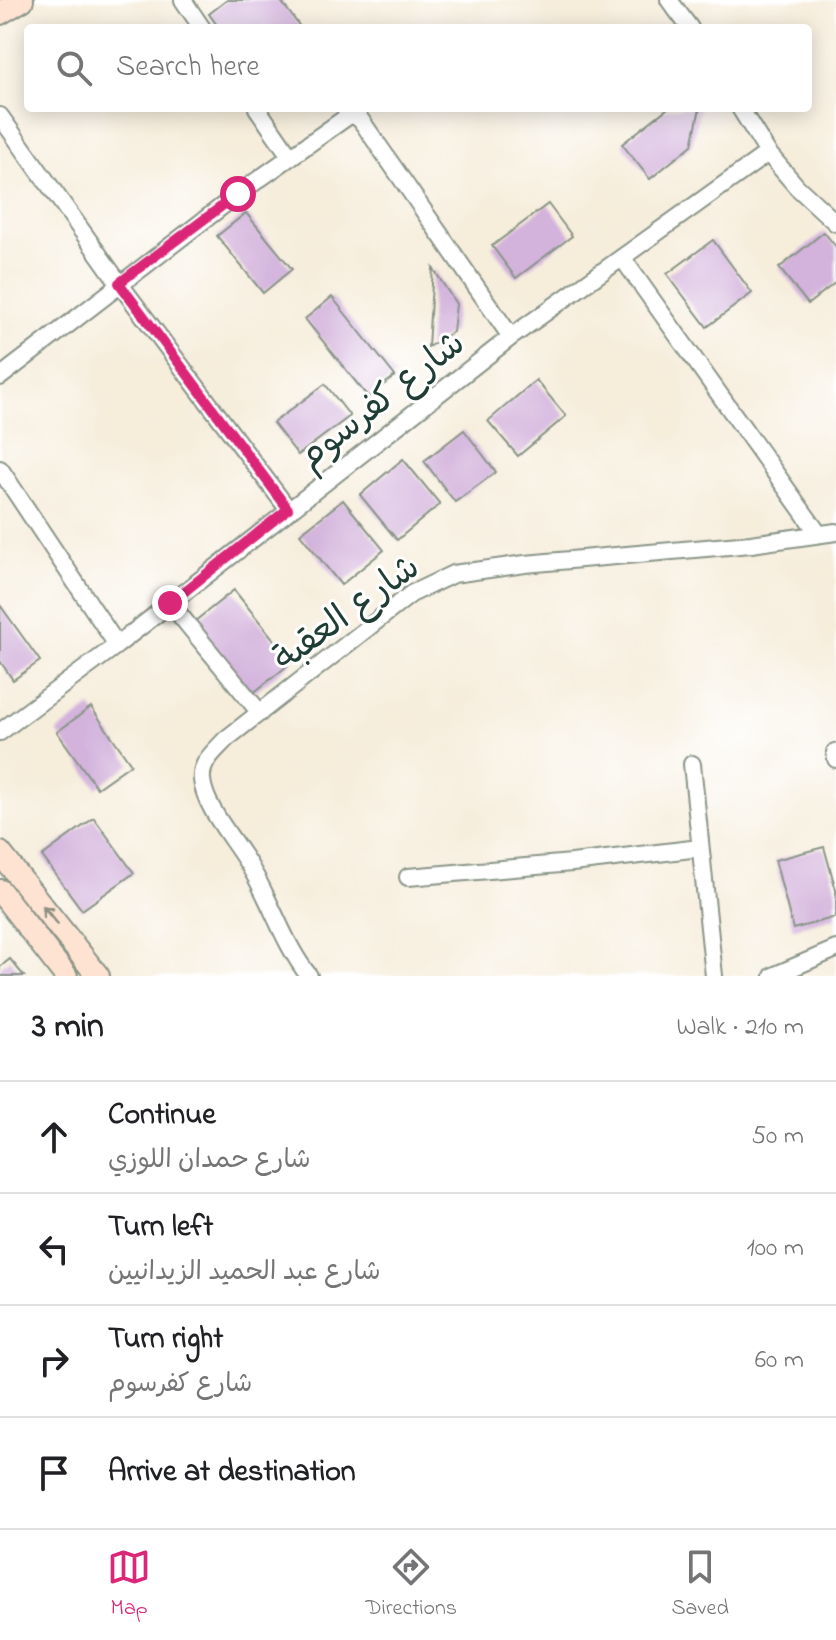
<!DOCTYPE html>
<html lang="en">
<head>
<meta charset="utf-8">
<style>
  body { margin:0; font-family:"Indie Flower","Playpen Sans Arabic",sans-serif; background:#f2f2f2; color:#202124 }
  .stop { position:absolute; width:24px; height:24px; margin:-18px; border:6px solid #db2777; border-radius:50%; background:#fff }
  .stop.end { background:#db2777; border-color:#fff; box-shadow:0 2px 8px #0008 }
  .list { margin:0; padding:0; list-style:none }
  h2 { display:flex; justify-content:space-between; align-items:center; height:104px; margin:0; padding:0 32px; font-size:34px }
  h2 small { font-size:26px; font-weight:400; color:#757577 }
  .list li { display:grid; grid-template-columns:52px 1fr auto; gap:24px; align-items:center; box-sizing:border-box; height:112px; padding:0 32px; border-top:2px solid #e0e0e0 }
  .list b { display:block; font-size:30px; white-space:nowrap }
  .list p { margin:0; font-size:26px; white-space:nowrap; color:#757577 }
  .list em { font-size:26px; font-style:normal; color:#757577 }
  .icon { flex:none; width:44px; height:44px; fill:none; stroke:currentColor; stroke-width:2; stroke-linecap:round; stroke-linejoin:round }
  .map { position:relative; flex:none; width:836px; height:976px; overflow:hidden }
  .search { position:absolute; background:#fff; box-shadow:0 4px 20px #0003; left:24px; right:24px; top:24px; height:88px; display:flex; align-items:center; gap:20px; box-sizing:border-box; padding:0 28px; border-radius:8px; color:#757577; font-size:30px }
  .sheet { height:552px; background:#fff }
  nav { display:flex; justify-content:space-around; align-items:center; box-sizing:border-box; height:112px; border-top:2px solid #e0e0e0; background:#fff; font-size:22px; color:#757577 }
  nav a { display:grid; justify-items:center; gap:4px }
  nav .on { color:#db2777 }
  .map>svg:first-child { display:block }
  .building { fill:#d3b2dc }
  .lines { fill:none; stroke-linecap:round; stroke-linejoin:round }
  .street-casing { stroke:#8a9588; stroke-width:20 }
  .secondary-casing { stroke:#8a9588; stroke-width:26 }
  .street { stroke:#fff; stroke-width:16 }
  .secondary { stroke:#fee3d2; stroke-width:22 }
  .oneway { stroke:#8e9083 }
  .route { stroke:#db2777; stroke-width:10 }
  .labels { text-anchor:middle; stroke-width:6; stroke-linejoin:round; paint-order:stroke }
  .street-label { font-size:36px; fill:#1f3d34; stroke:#fff }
</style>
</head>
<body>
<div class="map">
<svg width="836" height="976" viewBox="0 0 836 976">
  <rect width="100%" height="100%" fill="#fff"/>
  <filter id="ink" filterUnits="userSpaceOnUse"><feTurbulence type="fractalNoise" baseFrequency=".0125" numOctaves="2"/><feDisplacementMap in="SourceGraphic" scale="16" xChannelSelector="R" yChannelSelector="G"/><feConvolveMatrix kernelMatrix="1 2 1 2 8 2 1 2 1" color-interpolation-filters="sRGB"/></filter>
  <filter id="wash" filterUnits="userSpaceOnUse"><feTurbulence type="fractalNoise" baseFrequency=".006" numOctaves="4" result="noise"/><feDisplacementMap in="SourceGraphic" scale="32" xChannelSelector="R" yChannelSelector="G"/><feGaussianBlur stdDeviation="1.8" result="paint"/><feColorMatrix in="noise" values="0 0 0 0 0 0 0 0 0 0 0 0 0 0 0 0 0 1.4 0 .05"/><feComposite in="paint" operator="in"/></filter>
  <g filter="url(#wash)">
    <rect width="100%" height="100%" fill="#f6eddb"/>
    <g id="blocks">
      <path class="building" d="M227 0H280L301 28H219L209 14Z
        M668 108H700L692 145 650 179 622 144Z
        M548 204 572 236 516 278 492 246Z
        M246 213 292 269 263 293 217 236Z
        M824 232 836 247V282L808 304 779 268Z
        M713 240 752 293 707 327 667 274Z
        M433 268 456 304 453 332 428 347Z
        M332 297 395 376 368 397 305 319Z
        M536 380 566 416 518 456 488 421Z
        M325 384 350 416 298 455 273 423Z
        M464 430 496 472 455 502 424 461Z
        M403 459 440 504 397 540 360 495Z
        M343 500 384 550 341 585 300 534Z
        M234 590 292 662 252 694 194 622Z
        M0 605 40 661 13 680 0 661Z
        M91 707 131 764 97 788 57 732Z
        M94 818 134 873 82 910 42 856Z
        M824 847 836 890V917L793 929 775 860Z
        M10 959 24 976H0V967Z"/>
    </g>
  </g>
  <g filter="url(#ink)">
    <use href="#blocks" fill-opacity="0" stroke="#8a9588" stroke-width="2"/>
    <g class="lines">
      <defs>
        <path id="street" d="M183 0 202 28
          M669 0 690 28
          M257 108 290 156
          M740 108 768 153 797 187 836 223
          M0 116 119 283 288 509
          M623 259 818 533
          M0 377 238 194 351 114 360 119 365 126 511 337
          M0 469 117 645
          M170 603 260 713
          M0 732 117 645 511 337 768 153
          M835 752 836 759
          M692 764 714 976
          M408 877 572 863 700 848
          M309 976C284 944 273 906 253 872 239 845 205 810 202 780 200 762 215 751 226 739L411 594 453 574 525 564 751 544 836 532
          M773 976 836 949"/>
        <path id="secondary" d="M0 13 22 0
          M0 853 98 976
          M0 891 66 976"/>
      </defs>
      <use href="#street" class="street-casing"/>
      <use href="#secondary" class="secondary-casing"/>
      <use href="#street" class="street"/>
      <use href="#secondary" class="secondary"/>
    </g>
    <defs><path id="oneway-shaft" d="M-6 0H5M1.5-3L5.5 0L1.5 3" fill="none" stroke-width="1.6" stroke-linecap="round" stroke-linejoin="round" transform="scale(2)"/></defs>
    <use class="oneway" href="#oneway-shaft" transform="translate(50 915) rotate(-129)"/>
  </g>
  <g class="lines" filter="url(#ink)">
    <path class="route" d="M170 603 288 509 119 283 238 194"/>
  </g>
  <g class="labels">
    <g class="street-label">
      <text transform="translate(380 398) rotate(-38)" y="13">شارع كفرسوم</text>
      <text transform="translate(345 611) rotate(-36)" y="13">شارع العقبة</text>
    </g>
  </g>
</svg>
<div class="stop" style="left:238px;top:194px"></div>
<div class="stop end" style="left:170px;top:603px"></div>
<div class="search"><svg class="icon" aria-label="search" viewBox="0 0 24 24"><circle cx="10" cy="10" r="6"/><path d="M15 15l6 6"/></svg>Search here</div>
</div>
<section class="sheet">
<h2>3 min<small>Walk · 210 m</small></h2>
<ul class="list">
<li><svg class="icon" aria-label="ahead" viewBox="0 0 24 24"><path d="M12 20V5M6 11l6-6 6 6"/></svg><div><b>Continue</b><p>شارع حمدان اللوزي</p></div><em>50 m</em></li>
<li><svg class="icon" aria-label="left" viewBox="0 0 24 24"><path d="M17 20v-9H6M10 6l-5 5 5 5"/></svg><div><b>Turn left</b><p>شارع عبد الحميد الزيدانيين</p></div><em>100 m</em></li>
<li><svg class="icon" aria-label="right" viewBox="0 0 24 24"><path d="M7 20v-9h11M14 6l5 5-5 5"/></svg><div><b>Turn right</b><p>شارع كفرسوم</p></div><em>60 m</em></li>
<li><svg class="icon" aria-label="arrive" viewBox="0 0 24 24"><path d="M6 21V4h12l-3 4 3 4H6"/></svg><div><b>Arrive at destination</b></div></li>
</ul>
</section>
<nav>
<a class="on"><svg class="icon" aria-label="map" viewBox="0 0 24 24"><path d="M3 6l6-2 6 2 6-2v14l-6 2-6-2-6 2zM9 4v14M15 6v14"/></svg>Map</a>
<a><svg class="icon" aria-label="directions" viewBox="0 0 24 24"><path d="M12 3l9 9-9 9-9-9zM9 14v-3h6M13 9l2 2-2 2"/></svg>Directions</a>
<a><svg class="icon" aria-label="saved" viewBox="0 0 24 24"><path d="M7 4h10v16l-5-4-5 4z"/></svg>Saved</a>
</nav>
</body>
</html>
